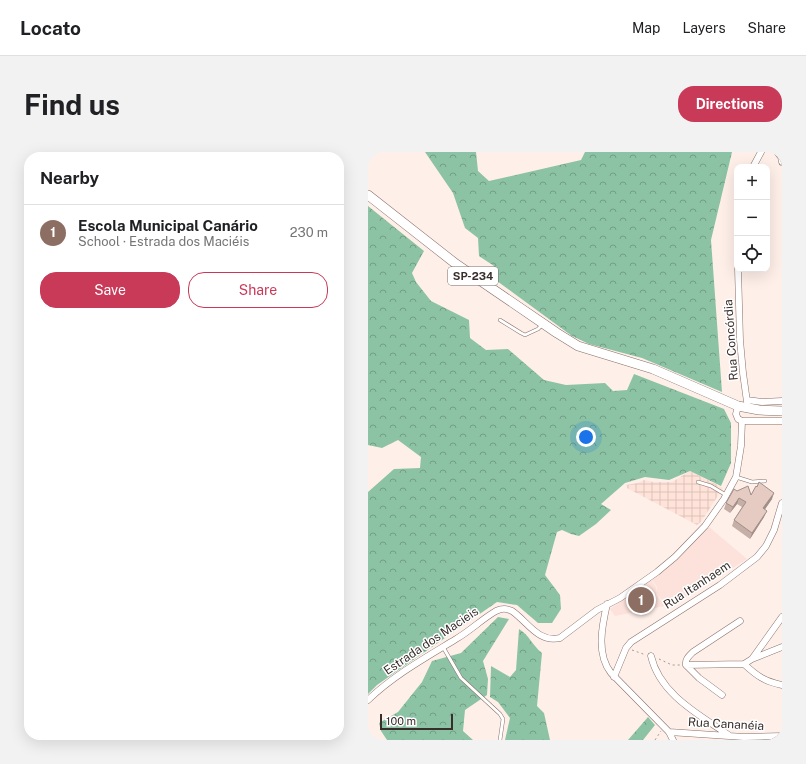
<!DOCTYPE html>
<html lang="en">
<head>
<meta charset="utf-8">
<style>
  body { margin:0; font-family:"Public Sans",sans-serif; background:#f2f2f2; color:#202124 }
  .controls { position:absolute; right:12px; top:12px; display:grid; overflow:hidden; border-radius:8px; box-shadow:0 4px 16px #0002 }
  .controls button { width:36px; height:36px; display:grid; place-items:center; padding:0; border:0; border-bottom:1px solid #e0e0e0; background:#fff; color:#202124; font:20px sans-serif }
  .scale { position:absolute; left:12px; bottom:10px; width:73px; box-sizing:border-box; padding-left:4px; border:2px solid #382e2b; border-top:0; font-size:11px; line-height:14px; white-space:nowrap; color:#382e2b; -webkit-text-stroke:3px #fff; paint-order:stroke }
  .you { position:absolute; left:218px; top:285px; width:14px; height:14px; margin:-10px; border:3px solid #fff; border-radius:50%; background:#1a73e8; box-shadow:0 0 0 6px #1a73e833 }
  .badge { display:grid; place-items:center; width:26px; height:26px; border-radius:50%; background:#c93958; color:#fff; font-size:13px; font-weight:700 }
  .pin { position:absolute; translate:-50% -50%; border:2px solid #fff; box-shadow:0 1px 4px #0006 }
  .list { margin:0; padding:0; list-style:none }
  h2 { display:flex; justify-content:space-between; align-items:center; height:52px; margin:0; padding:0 16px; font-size:17px }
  h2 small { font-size:13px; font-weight:400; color:#757577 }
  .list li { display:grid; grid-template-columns:26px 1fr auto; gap:12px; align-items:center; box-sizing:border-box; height:56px; padding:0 16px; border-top:1px solid #e0e0e0 }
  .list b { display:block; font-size:15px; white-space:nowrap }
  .list p { margin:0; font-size:13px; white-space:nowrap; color:#757577 }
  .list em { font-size:13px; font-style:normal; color:#757577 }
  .actions { display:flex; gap:8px; padding:12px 16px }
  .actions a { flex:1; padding:9px 0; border:1px solid #c93958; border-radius:16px; text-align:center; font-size:14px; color:#c93958 }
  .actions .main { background:#c93958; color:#fff }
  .icon { flex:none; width:22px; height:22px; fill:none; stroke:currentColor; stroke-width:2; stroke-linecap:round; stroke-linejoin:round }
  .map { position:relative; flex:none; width:414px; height:588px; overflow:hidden; border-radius:16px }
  header { display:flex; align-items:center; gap:24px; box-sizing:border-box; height:56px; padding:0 20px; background:#fff; border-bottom:1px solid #e0e0e0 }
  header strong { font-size:19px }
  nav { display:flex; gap:22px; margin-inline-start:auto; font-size:14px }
  .intro { display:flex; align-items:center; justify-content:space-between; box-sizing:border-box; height:96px; padding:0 24px }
  h1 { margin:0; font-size:28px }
  .button { padding:10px 18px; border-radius:16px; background:#c93958; color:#fff; font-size:14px; font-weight:700 }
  main { display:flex; gap:24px; padding:0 24px }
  aside { flex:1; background:#fff; border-radius:16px; box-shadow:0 4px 16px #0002 }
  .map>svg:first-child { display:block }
  .industrial { fill:url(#industrial-grid) }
  .education { fill:#fce2db }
  .forest { fill:url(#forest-crowns) }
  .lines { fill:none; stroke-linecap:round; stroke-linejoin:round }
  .service-casing { stroke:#877068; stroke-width:4 }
  .minor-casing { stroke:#877068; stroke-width:7 }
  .primary-casing { stroke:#877068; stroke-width:10 }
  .path { stroke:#a69994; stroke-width:1; stroke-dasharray:2 3; stroke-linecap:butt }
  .service { stroke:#fff; stroke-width:3 }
  .minor { stroke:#fff; stroke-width:6 }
  .primary { stroke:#fff; stroke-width:9 }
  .wall { fill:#c5afa7 }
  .shaded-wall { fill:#a08e88 }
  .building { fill:#e5cbc2; stroke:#a08e88 }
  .labels { text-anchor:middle; stroke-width:3; stroke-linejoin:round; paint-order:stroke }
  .shield { fill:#fff; stroke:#746d6b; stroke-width:1 }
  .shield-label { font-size:11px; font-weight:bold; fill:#382e2b }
  .street-label { font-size:12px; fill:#382e2b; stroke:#fff }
</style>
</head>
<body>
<header>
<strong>Locato</strong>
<nav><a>Map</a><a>Layers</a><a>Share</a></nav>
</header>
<div class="intro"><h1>Find us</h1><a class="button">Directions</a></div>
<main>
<aside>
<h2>Nearby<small></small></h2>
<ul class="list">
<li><span class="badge" style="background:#8d6e63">1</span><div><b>Escola Municipal Canário</b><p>School · Estrada dos Maciéis</p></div><em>230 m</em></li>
</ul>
<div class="actions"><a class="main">Save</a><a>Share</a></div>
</aside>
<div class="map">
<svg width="414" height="588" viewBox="0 0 414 588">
  <defs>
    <pattern id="industrial-grid" width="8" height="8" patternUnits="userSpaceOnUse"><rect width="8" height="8" fill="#ffe3d9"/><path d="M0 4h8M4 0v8" fill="none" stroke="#dbc3ba"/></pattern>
    <pattern id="forest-crowns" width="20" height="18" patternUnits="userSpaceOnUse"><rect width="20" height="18" fill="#8cc3a4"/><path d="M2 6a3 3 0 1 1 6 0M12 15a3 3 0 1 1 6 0" fill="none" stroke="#739f86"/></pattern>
  </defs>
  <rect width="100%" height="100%" fill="#ffefe9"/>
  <path class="industrial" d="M322 319 355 336 333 370 329 373 259 336 258 333 270 331 276 328 285 330H304Z"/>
  <path class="education" d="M341 375 379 407 320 444 298 453 288 441 289 435 284 428 315 402Z
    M283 428 288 435V442L297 454 247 464 242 457Z"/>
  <path class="forest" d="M57 0H108L110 19 121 29 213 8 217 0H364L343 88 354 240 274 206 221 192 204 184 129 129 126 114 111 104 110 86 97 76 85 41Z
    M0 54 56 99 44 121 48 130 63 149 101 168 102 186 118 198 140 197 176 228 198 233 237 231 245 239 259 238 266 222 356 257 363 271V311L353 334 322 319 301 328 277 325 257 331 233 352 243 358 228 372 211 384 203 382 194 378 189 380 177 423 192 443 193 457 184 471H170L149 453 129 450 9 533 0 542V340L26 317 52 316 53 305 30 288 14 296 0 293Z
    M130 465 141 467 115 509 120 527 119 543 97 558 95 579 105 588H19L13 579 11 571 30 560 54 530 64 509 93 501Z
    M151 477C162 484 164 493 174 501L169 554 176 561 182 588H137L142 566 130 550 122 545 123 514 142 525 148 518Z
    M280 565 287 573 275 588H260Z"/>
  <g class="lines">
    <defs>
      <path id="service" d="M132 168 153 181 157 183 170 177 174 173
        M368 325 384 330 397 329
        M330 330 343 334 358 343
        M75 495 93 526 132 562 135 567 132 588"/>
      <path id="minor" d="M409 0 413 5 414 10
        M385 15 393 0
        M370 117 372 188 375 221 380 257
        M379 248 394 250 414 249
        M374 269H414
        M239 452C234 474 228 502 243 521L301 580 305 588
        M372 469 325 500C321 504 317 507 318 513L376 512
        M283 504C292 543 332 563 362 584
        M384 507 414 495
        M376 512 384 507 414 465
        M376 512C389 524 396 529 414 533
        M318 513 331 526 354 543
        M246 525 258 496 263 490 352 433 389 405 398 394 406 378 414 351
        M0 548C26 523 57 506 88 487 102 479 114 467 128 459 134 456 138 456 144 459 160 470 170 491 192 486L229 458 252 446 289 420 307 405 337 374 356 347 368 325 373 294 374 269 370 267 368 262 370 254
        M301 580 376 585 414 584"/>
      <path id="primary" d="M0 43 88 112 189 181 210 194 285 217 370 254 391 258 414 259"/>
    </defs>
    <use href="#service" class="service-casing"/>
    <use href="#minor" class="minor-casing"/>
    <use href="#primary" class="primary-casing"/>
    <path class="path" d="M264 498 278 503
      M291 507 304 513H312
      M287 588 293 579"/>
    <use href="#service" class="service"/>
    <use href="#minor" class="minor"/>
    <use href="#primary" class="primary"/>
  </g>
  <path class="wall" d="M369 339 404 347 397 357 396 365 382 387 364 374 366 368 374 355 369 352 362 361 356 357 358 351Z"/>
  <path class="shaded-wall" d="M406 341 404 347 393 363 395 356Z
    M371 346 369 352 362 361 365 355Z
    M399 359 396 365 382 387 384 381Z"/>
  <path class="building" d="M391 330 406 341 395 356 399 359 384 381 366 368 378 350 371 346 365 355 358 351 366 337 369 339 380 334 383 343 388 334 389 335Z"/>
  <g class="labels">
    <rect class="shield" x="80" y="115" width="50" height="18" rx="3"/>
    <g class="shield-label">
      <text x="105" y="128">SP-234</text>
    </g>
    <g class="street-label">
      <text transform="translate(363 188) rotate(-94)" y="4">Rua Concórdia</text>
      <text transform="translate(329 433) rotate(-33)" y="4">Rua Itanhaem</text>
      <text transform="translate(63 489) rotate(-34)" y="4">Estrada dos Macieis</text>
      <text transform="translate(358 572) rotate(3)" y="4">Rua Cananéia</text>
    </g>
  </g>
</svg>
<div class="controls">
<button>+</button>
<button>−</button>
<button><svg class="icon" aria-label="locate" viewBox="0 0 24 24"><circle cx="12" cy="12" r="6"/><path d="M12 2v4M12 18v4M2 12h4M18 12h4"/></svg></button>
</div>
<div class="scale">100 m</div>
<div class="you"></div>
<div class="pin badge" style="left:273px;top:448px;background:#8d6e63">1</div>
</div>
</main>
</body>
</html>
